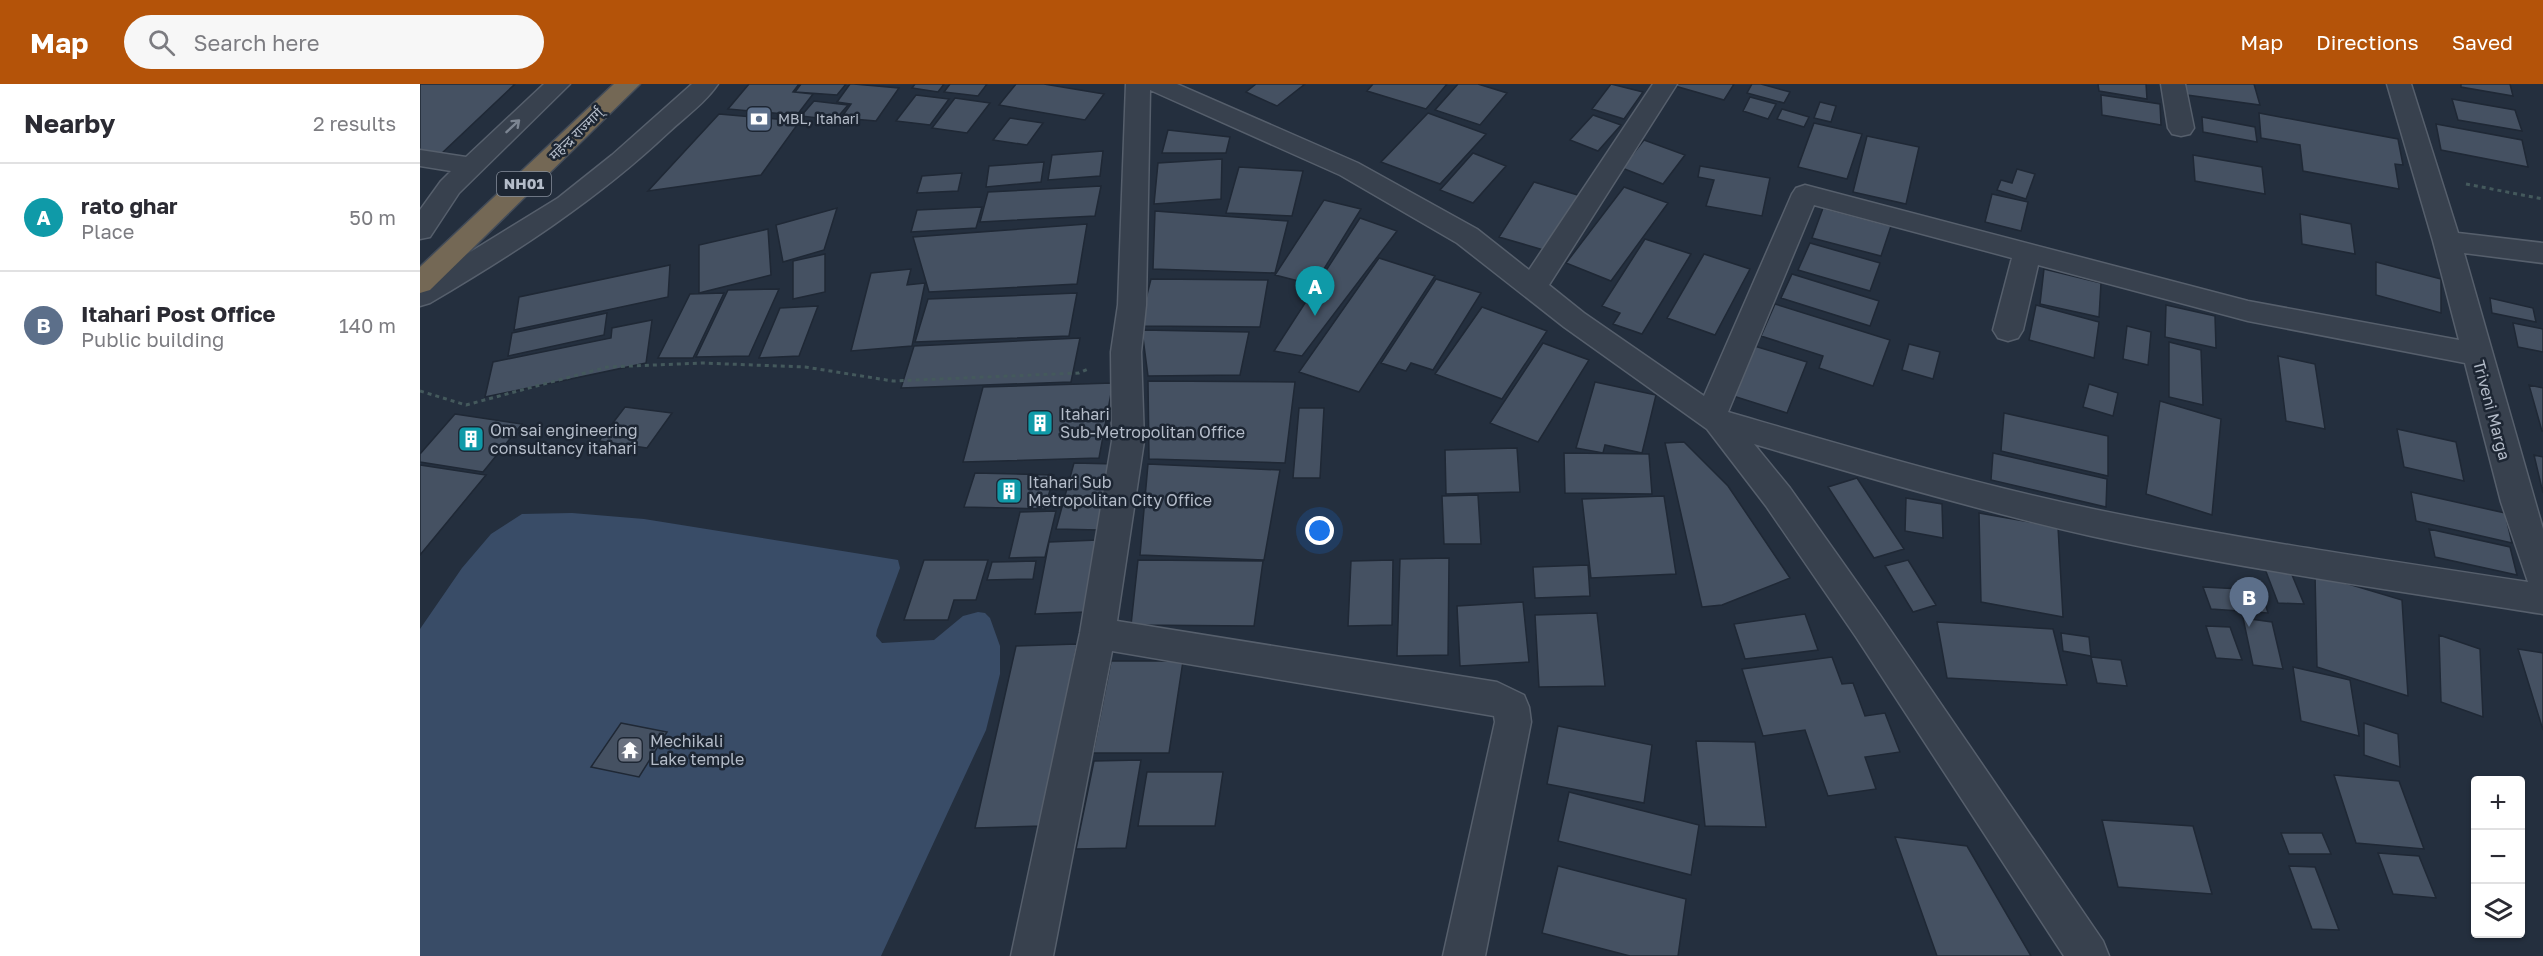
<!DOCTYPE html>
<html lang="en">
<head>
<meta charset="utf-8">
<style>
  body { margin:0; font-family:"Golos Text","Noto Sans Devanagari",sans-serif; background:#f7f7f7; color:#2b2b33 }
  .controls { position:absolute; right:18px; bottom:18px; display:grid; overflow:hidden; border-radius:6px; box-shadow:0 2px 4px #0004 }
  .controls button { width:54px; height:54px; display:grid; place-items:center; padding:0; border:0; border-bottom:2px solid #e1e1e2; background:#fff; color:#2b2b33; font:30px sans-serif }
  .you { position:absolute; left:900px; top:447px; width:21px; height:21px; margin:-15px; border:4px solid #fff; border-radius:50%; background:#1a73e8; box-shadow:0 0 0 9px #1a73e833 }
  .badge { display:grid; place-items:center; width:39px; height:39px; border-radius:50%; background:#b45309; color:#fff; font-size:20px; font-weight:700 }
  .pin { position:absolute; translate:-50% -50px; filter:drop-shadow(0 2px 3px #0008) }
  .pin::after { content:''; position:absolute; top:32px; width:21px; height:18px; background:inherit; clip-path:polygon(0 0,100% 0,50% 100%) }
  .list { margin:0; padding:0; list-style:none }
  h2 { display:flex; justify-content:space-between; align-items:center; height:78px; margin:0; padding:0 24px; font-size:26px }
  h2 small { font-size:20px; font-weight:400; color:#7c7c81 }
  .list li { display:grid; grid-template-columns:39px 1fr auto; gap:18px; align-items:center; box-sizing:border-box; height:108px; padding:0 24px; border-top:2px solid #e1e1e2 }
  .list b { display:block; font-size:22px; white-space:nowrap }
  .list p { margin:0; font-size:20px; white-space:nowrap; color:#7c7c81 }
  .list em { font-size:20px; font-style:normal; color:#7c7c81 }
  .icon { flex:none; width:33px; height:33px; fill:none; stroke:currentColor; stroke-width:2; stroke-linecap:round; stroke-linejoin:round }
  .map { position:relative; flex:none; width:2123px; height:872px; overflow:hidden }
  header { display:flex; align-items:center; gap:36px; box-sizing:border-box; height:84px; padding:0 30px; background:#b45309; color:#fff }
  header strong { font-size:28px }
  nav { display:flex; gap:33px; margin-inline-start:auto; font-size:21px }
  .search { width:420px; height:54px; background:#f7f7f7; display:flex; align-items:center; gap:15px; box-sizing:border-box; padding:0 21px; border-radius:33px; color:#7c7c81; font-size:22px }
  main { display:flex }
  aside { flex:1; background:#fff }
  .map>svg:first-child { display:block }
  .water { fill:#394c67 }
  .building { fill:#455162; stroke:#1f2835; stroke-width:1.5 }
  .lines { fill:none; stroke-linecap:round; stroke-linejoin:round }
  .street-casing { stroke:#565f6c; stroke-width:3 }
  .highway-casing { stroke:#434c59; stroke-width:3 }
  .path { stroke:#44595c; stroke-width:3; stroke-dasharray:4 4; stroke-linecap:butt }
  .street { fill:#38414e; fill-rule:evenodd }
  .highway { fill:#746855; fill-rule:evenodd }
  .oneway { stroke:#7c8592 }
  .labels { text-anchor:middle; stroke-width:5; stroke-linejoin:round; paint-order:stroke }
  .far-poi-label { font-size:14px; fill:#b4bcc9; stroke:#1d2633; text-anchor:start }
  .far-street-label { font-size:14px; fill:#b4bcc9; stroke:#1d2633 }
  .shield { fill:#1d2633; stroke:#878f9c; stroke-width:1.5 }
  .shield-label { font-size:15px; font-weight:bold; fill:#b4bcc9 }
  .street-label { font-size:16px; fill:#b4bcc9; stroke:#1d2633 }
  .poi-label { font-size:16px; fill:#b4bcc9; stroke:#1d2633; text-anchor:start }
</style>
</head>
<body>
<header>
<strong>Map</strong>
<div class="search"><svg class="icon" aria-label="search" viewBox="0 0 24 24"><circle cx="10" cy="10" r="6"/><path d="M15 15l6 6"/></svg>Search here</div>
<nav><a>Map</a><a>Directions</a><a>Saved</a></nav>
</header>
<main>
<aside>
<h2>Nearby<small>2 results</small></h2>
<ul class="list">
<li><span class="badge" style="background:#0f9aa8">A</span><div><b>rato ghar</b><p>Place</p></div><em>50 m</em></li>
<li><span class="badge" style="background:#5c6f8a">B</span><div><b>Itahari Post Office</b><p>Public building</p></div><em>140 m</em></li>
</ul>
</aside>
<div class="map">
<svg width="2123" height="872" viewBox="0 0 2123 872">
  <rect width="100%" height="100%" fill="#242f3e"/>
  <path class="water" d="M152 429 224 435 478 476 480 484 457 546 456 552 462 559 514 556 543 532 558 528 565 529 570 534 580 562V590L566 646 461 872H0V545L42 484 71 450 102 430Z"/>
  <path class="building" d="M0 0H95L22 69 0 67Z
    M329 0H379L373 8 393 10 377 31 308 25Z
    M381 0H426L417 11 375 8Z
    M430 0H434L479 4 456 37 421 34 431 20 417 18Z
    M495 0H524L518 8 492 4Z
    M530 0H567L558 12 524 8Z
    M596 0H624L684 10 665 36 579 21Z
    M836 0H885L857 22 826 8Z
    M953 0H1027L1006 25 947 7Z
    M1038 0H1058L1087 9 1060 41 1015 26Z
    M1191 0 1223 8 1204 35 1172 25Z
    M1256 0H1314L1304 16 1255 2Z
    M1332 0H1341L1370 8 1364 19 1327 9Z
    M1678 0H1726L1727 15 1679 7Z
    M1764 0H1834L1840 21 1767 11Z
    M2041 0H2090L2093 12 2041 3Z
    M496 11 529 15 510 41 476 37Z
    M1681 11 1740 20 1741 41 1682 31Z
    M1330 13 1356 20 1348 35 1323 27Z
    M535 14 570 19 547 49 512 44Z
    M2032 15 2095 26 2102 47 2038 36Z
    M394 17 428 21 415 36 381 32Z
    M1400 18 1416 22 1411 38 1394 34Z
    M1362 25 1389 33 1384 43 1357 35Z
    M1008 29 1066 50 1020 100 961 78Z
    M1839 29 1978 55 1983 81 1975 80 1979 105 1883 87 1880 61 1841 54Z
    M299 30 380 37 341 91 228 107Z
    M1173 31 1201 41 1178 67 1150 56Z
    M1782 33 1835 43 1837 58 1783 48Z
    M590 34 623 39 607 61 573 56Z
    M1394 39 1442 50 1427 95 1378 83Z
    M2016 40 2102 56 2108 83 2021 66Z
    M748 46 810 53 806 69H742Z
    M1447 52 1499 63 1486 120 1433 108Z
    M1224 56 1265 71 1243 100 1202 84Z
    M683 67 680 92 628 96 632 71Z
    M1053 69 1086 82 1053 119 1020 106Z
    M1773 71 1842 83 1845 110 1775 97Z
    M802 75 801 115 734 120 738 79Z
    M624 78 621 98 566 103 569 82Z
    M1280 82 1350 94 1342 132 1286 122 1294 96 1278 93Z
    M819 83 883 87 872 132 806 129Z
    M1597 85 1615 90 1606 115 1577 106 1581 96 1592 99Z
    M542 89 538 107 497 109 502 92Z
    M1114 98 1161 112 1127 167 1079 153Z
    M681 102 675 132 560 138 568 108Z
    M1204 103 1248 119 1191 197 1146 179Z
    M1572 110 1608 118 1601 147 1565 138Z
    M904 116 941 125 894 201 855 191Z
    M562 123 556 144 491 148 497 126Z
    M417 124 404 166 363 178 356 141Z
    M1403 124 1471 142 1461 172 1392 154Z
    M735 127 868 137 855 189 733 185Z
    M1880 130 1931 140 1935 170 1882 160Z
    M940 134 977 147 882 272 854 267Z
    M667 140 657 200 509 208 493 153Z
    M348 145 351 191 279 209V161Z
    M1225 155 1271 170 1222 250 1193 240 1200 229 1182 222Z
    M1390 159 1460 179 1450 207 1378 186Z
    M405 170V208L373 215V177Z
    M1284 170 1330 185 1295 251 1247 234Z
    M959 174 1015 192 939 308 879 288Z
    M1956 178 2021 195V229L1956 211Z
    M250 181 248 213 94 246 99 213Z
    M491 185 487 201 505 199 492 262 431 267 451 189Z
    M1624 185 1681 199 1679 233 1620 220Z
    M1372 190 1459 217 1450 242 1361 214Z
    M731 195 848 196 840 243 719 242Z
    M1016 195 1061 209 1013 286 991 279 986 287 961 279Z
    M359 205 329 272 276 273 308 206Z
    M304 209 273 274H238L270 210Z
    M657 209 649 252 495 258 508 215Z
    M2070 214 2113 224 2116 238 2072 229Z
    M1355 220 1470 256 1453 302 1399 284 1403 272 1341 252Z
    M1616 221 1679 238 1674 274 1609 256Z
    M1746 221 1795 232 1796 264 1745 253Z
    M398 222 379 272 339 274 360 224Z
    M1062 223 1127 247 1082 315 1015 290Z
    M187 229 184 251 88 272 92 249Z
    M232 236 226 279 65 313 73 278 191 254 192 244Z
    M2093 239 2123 245V268L2098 263Z
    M1707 242 1731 248 1728 281 1703 275Z
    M722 246 829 248 820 291 728 292Z
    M660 254 651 298 481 304 494 262Z
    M1749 258 1781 266 1783 321 1749 313Z
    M1123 259 1169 276 1118 358 1070 339Z
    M1489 260 1520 268 1513 295 1482 286Z
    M1331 261 1387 278 1367 329 1310 311Z
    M1858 272 1895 280 1905 345 1866 337Z
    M728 297 875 298 865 379 729 375Z
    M1175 298 1236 311 1222 369 1185 361 1183 369 1156 364Z
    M693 299 679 374 543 378 563 303Z
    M1669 300 1698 309 1693 332 1663 323Z
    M2109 301 2123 304V347H2122Z
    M1740 317 1801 335 1792 431 1726 410Z
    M205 323 252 329 227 364 179 357Z
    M879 324H904L900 394H873Z
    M1584 329 1688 352V392L1581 367Z
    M35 330 102 340 63 388 0 378V370Z
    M1977 345 2036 358 2044 397 1984 383Z
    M1264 358 1308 402 1370 494 1302 521 1282 523 1245 359Z
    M1097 364 1100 408 1026 410 1025 366Z
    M1144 369 1229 370 1232 410 1145 409Z
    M1573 369 1687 395 1686 423 1571 396Z
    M2114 371 2123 373V409Z
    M654 379 696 380 679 446 636 445Z
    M728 380 860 386 844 476 720 471Z
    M0 381 66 391 0 471Z
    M555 389 634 391 625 425 544 423Z
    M1437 394 1484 465 1454 474 1408 403Z
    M1991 408 2085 429 2092 459 1996 437Z
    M1058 411 1061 460H1024L1022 412Z
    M1244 412 1256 490 1171 494 1162 415Z
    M1486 414 1522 420 1523 454 1485 447Z
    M636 427 625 473 589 474 600 428Z
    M1559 429 1638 443 1643 533 1561 518Z
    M2009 445 2090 463 2097 491 2015 473Z
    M678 456 666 528 615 530 629 458Z
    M1029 474 1028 571 977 572 980 475Z
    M504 476H568L556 516H534L528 536H484Z
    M718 476 843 477 834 542 711 541Z
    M973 476 972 541 928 542 931 477Z
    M1488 476 1516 521 1493 528 1465 482Z
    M616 477 613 495 567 496 572 478Z
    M1168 481 1170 512 1115 514 1113 483Z
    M1845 485 1870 486 1884 520 1858 519Z
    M1895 490 1982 516 1988 612 1897 583Z
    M1783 503 1841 506 1848 529 1791 525Z
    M1103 518 1109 578 1040 582 1037 522Z
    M1177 529 1185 602 1119 603 1115 531Z
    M1385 530 1398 566 1325 575 1314 540Z
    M1823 534 1852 538 1863 585 1833 581Z
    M1517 538 1633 545 1647 601 1527 594Z
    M1786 542 1810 543 1822 576 1796 574Z
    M1641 549 1669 553 1671 572 1643 567Z
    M2019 551 2060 565 2063 633 2021 618Z
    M657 560 622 742 555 744 596 562Z
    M2098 565 2123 569V646Z
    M1412 573 1422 600 1433 599 1445 632 1465 629 1480 668 1445 673 1456 705 1408 712 1385 646 1343 652 1322 585Z
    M1671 573 1701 576 1707 602 1677 599Z
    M691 577H763L749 669H673Z
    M1873 583 1930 596 1939 652 1881 637Z
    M201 639 247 648 219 693 171 683Z
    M1944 639 1978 650 1980 683 1944 671Z
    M1138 642 1232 661 1224 719 1127 700Z
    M1276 657 1335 658 1346 743 1285 742Z
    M721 676 706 764 656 765 674 677Z
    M727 688H803L795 742H718Z
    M1914 691 1979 697 2004 765 1936 759Z
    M1149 708 1279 741 1271 791 1138 757Z
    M1682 736 1773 742 1792 810 1698 803Z
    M1861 749H1902L1911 770H1869Z
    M1475 753 1547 762 1611 872H1517Z
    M1958 769 1999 772 2016 814 1973 810Z
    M1138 782 1266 815 1258 872H1210L1122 849Z
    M1869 782 1895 783 1919 846 1892 845Z"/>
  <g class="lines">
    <defs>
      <path id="street" d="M124 0H150L39 109 10 153 0 155V126L21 97 31 87 0 82V66L46 73Z
        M272 0H298C286 18 265 33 249 48 177 116 95 169 10 219L0 222V199L138 114 192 71Z
        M706 0H757L938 79 1057 145 1109 186 1233 0H1257L1129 201 1164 229 1284 312 1372 110 1376 104 1385 101 1828 217 2039 256 2013 157 1967 0H1991L2038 149 2123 159V179L2044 169 2123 445V530C1972 506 1821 485 1671 452 1557 426 1446 393 1334 360L1370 404 1460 531 1683 857 1689 872H1644L1436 553 1346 422 1287 345 1144 243 1037 159 920 91 730 6 726 221 721 268 724 357 697 537 1077 598 1104 611 1109 623 1111 638 1065 872H1023L1075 638 1074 632 692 567 633 872H591L660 549 692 357 691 268 698 221ZM1394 121 1592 174 1573 246 1578 254 1588 257 1598 254 1603 246 1618 181 1828 237 2045 279 2081 418 2108 498C1962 476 1817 455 1673 425 1550 399 1429 363 1308 328Z
        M1741 0H1765L1774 44 1770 50 1761 52 1752 50 1748 44Z"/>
      <path id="highway" d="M194 0H220L10 206 0 209V183Z"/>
    </defs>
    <use href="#street" class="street-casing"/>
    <use href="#highway" class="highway-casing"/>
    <path class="path" d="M2046 100 2123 115
      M0 307 46 321 187 283 282 279 385 283 473 297 659 289 668 285"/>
    <use href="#street" class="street"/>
    <use href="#highway" class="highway"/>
  </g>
  <defs><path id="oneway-shaft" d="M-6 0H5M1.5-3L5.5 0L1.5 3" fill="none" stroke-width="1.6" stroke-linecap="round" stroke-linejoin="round" transform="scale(1.5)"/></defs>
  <use class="oneway" href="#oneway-shaft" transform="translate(93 42) rotate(-43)"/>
  <defs>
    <symbol id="bank-square" viewBox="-11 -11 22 22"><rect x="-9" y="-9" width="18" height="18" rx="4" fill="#5c6f8a" stroke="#1d2633"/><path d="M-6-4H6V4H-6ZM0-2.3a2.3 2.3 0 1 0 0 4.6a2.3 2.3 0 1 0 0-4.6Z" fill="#fff"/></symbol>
    <symbol id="building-square" viewBox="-11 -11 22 22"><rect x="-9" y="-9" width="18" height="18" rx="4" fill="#0f9aa8" stroke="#1d2633"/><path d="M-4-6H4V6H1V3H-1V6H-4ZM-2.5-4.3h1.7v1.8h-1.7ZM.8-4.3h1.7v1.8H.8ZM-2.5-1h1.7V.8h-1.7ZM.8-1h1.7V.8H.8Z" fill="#fff"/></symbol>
    <symbol id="temple-square" viewBox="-11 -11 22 22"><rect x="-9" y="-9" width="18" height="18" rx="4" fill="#6b7280" stroke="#1d2633"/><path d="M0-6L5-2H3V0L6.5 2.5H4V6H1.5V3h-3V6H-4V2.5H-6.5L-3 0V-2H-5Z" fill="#fff"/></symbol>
  </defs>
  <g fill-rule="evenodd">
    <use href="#bank-square" x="324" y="20" width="30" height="30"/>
    <use href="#building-square" x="605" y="324" width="30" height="30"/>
    <use href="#building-square" x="36" y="340" width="30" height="30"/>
    <use href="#building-square" x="574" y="392" width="30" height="30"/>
    <use href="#temple-square" x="195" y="651" width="30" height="30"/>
  </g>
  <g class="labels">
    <g class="far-poi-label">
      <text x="358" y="40">MBL, Itahari</text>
    </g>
    <g class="far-street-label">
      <text transform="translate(156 50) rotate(-44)" y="5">महेन्द्र राज्मार्ग्</text>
    </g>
    <rect class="shield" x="77" y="88" width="54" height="24" rx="4.5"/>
    <g class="shield-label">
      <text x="104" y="105">NH01</text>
    </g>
    <g class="street-label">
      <text transform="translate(2072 326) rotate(75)" y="6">Triveni Marga</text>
    </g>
    <g class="poi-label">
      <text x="640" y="336">Itahari<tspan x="640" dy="18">Sub-Metropolitan Office</tspan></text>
      <text x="70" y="352">Om sai engineering<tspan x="70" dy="18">consultancy itahari</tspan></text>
      <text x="608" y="404">Itahari Sub<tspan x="608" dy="18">Metropolitan City Office</tspan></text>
      <text x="230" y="663">Mechikali<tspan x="230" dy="18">Lake temple</tspan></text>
    </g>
  </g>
</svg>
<div class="controls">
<button>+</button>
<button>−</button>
<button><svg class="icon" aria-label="layers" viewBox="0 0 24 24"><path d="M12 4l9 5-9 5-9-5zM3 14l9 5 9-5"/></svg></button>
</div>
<div class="you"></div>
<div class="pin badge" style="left:895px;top:232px;background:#0f9aa8">A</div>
<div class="pin badge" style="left:1829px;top:543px;background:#5c6f8a">B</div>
</div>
</main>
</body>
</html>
